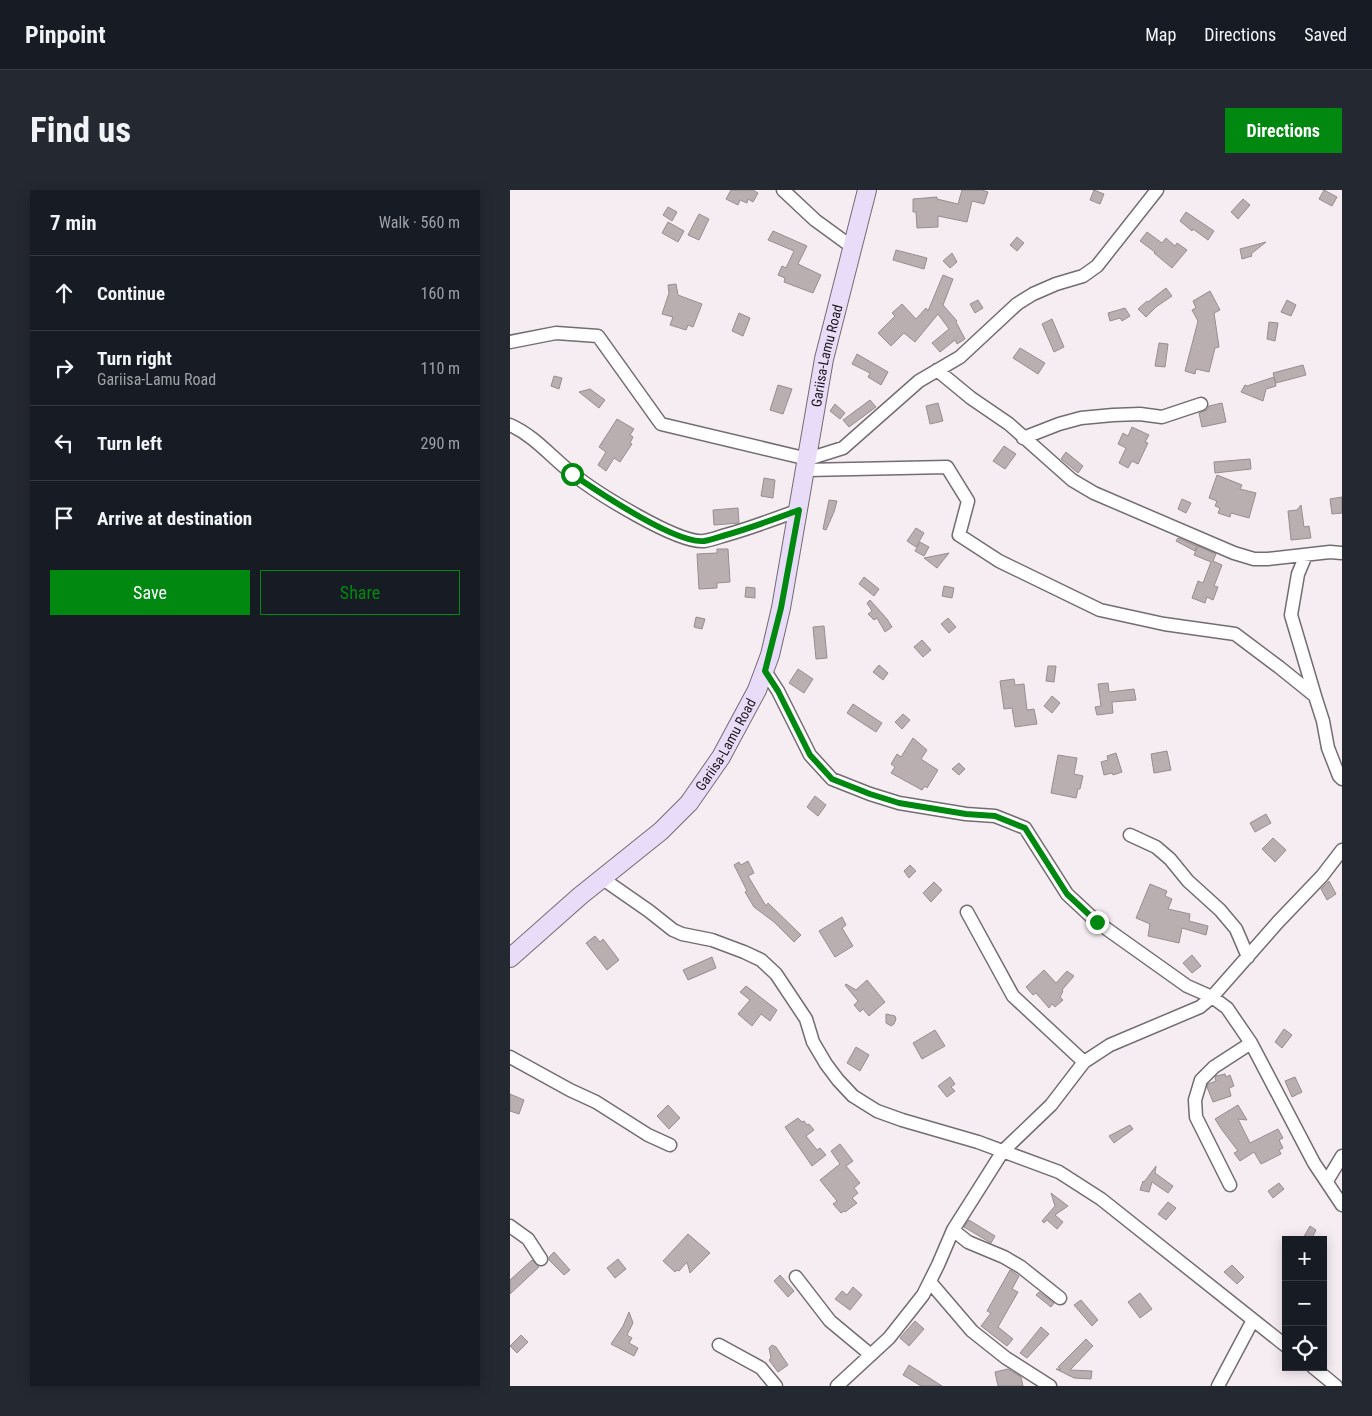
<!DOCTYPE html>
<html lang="en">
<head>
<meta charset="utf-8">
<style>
  body { margin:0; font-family:"Roboto Condensed",sans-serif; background:#242831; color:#f1f3f6 }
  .controls { position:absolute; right:15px; bottom:15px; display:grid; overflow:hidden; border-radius:0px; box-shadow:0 2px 12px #0003 }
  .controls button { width:45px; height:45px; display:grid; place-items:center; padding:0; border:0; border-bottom:1px solid #363941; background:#171b24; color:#f1f3f6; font:25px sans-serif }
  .stop { position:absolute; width:15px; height:15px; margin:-11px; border:4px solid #018810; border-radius:50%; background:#fff }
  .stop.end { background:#018810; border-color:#fff; box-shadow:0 1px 5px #0008 }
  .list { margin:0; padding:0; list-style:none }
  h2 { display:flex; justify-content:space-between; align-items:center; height:65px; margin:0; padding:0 20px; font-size:21px }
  h2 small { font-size:16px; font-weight:400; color:#9ea1a6 }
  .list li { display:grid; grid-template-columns:32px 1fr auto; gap:15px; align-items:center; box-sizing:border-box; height:75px; padding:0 20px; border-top:1px solid #363941 }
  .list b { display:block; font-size:19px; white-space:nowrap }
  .list p { margin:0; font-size:16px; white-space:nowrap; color:#9ea1a6 }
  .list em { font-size:16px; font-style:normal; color:#9ea1a6 }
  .actions { display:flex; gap:10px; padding:15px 20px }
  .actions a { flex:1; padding:11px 0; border:1px solid #018810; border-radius:0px; text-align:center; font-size:18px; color:#018810 }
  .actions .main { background:#018810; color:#fff }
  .icon { flex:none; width:28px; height:28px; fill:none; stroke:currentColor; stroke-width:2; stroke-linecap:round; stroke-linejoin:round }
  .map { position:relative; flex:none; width:832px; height:1196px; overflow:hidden; border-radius:0px }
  header { display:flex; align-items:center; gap:30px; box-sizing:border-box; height:70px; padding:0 25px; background:#171b24; border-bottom:1px solid #363941 }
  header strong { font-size:24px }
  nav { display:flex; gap:28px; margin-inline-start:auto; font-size:18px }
  .intro { display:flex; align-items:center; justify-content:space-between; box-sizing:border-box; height:120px; padding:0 30px }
  h1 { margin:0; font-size:35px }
  .button { padding:12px 22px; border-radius:0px; background:#018810; color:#fff; font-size:18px; font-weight:700 }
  main { display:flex; gap:30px; padding:0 30px }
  aside { flex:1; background:#171b24; border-radius:0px; box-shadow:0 2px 12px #0003 }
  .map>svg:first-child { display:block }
  .building { fill:#baafb0; stroke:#988e8f }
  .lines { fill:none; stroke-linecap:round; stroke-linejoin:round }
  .street-casing { stroke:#736c71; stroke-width:15 }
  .secondary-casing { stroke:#736c71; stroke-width:20 }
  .street { stroke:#fff; stroke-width:12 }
  .secondary { stroke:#e9dcf8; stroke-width:18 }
  .route { stroke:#018810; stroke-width:6 }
  .labels { text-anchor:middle; stroke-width:4; stroke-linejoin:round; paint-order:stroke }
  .street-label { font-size:14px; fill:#1a1719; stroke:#fff }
</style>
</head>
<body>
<header>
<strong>Pinpoint</strong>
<nav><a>Map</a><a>Directions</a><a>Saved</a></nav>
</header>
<div class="intro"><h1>Find us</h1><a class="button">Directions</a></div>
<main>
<aside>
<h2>7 min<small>Walk · 560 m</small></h2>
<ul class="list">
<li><svg class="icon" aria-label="ahead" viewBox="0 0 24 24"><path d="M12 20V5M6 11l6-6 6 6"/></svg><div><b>Continue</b></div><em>160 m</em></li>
<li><svg class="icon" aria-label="right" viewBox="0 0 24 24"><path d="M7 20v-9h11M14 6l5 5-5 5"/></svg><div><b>Turn right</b><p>Gariisa-Lamu Road</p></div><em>110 m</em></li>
<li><svg class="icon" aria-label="left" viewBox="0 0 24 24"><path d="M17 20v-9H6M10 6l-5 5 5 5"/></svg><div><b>Turn left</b></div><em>290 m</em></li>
<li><svg class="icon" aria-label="arrive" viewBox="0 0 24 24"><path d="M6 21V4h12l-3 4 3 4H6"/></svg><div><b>Arrive at destination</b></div></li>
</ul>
<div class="actions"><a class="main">Save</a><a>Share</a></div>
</aside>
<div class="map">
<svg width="832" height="1196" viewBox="0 0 832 1196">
  <rect width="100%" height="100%" fill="#f6edf3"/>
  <path class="building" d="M221 0H243L248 3 243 12 238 9 237 13 230 10 228 15 216 9Z
    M452 0H472L478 2 474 14 462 11 457 32 428 26V37L407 38 406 22H403V9L427 7V9L448 14Z
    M584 0 594 4 590 14 580 10Z
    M814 0 827 7 822 16 809 9Z
    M733 9 740 15 728 29 721 22Z
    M158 17 167 22 162 31 153 25Z
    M676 22 704 41 698 50 683 39 682 41 670 31Z
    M189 24 199 29 189 50 178 45Z
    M158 32 174 41 168 52 152 43Z
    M263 41 297 56 288 74 311 85 303 103 274 92 275 88 268 85 272 76 276 78 284 61 258 50Z
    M637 42 652 53 656 48 665 56 667 53 677 60 662 78 644 63 645 62 630 51Z
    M507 47 514 53 507 61 500 55Z
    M756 52 741 64 742 66 732 69 730 59Z
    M386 60 417 68 414 79 383 70Z
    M442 63 447 72 440 78 433 71Z
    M433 85 443 89 433 115 447 131 446 132 455 149 447 154 445 150 430 162 422 153 439 139 428 124 405 152 394 143 381 156 368 143 385 126 382 123 392 114 406 129 416 118 418 121Z
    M166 94 168 105 192 114 183 137 178 135 176 140 160 135 163 127 152 124 159 103 158 95Z
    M656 98 662 106 646 117 636 127 628 119 637 111 638 112Z
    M700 101 710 120 704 123 709 157 705 158 699 182 686 179 685 184 675 181 688 131 682 120 686 118 683 111Z
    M468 110 473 118 465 123 460 114Z
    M777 110 786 115 781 126 771 122Z
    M615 118 620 126 612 131 610 128 600 131 598 123Z
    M229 123 240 128 233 146 222 141Z
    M542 129 554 157 544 162 532 134Z
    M759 132 768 133 765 151 757 149Z
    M649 153 658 154 655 177 645 176Z
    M510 158 535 173 528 184 503 168Z
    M347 164 378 182 371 195 358 187 360 183 342 174Z
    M793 175 796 185 766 193 763 183Z
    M44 186 52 188 49 199 41 196Z
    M764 187 766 196 756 199 753 211 731 202 735 195 737 196Z
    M268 195 282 199 273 224 260 220Z
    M80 199 95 210 89 218 69 202Z
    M360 210 366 217 339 237 333 230Z
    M428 213 433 231 420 234 416 216Z
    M712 213 716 232 692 237 689 223 697 220 699 216Z
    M325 214 335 223 330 229 320 221Z
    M107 229 124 239 120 245 123 247 120 253 122 254 110 272 104 268 96 281 88 275 96 262 89 257Z
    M622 237 639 245 635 252 638 253 628 274 622 271 618 278 609 273 616 258 608 254 613 243 618 246Z
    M494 256 506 264 495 279 483 271Z
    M556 262 573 276 568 283 551 269Z
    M740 269 741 279 705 283 704 272Z
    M707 285 732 295 730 299 746 303 739 328 721 323 720 327 708 323 710 318 705 316 707 311 699 308Z
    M254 288 265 290 263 308 251 306Z
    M832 307V323L822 324 820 309Z
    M672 309 681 313 676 323 668 319Z
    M319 310 327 311 324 322 316 340 313 339Z
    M791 315 794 337 799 336 801 348 781 350 778 321 787 320Z
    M228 318 229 333 204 335 203 320Z
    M406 338 414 343 406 357 397 351Z
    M668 348 687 356 685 361 666 351Z
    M410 352 419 357 414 366 405 361Z
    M688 356 706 364 703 371 712 375 704 396 708 397 703 410 697 407 695 413 682 408 688 391 693 393 701 372 684 365Z
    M207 359H218L220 392 207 393V398L189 399 187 364 207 363Z
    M439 363 427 378 414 368Z
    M354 387 369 399 364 406 349 394Z
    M434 396 444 398 442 408 432 406Z
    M236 397 245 398V408L235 407Z
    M360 410 377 429 382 437 375 442 367 428 364 430 358 424 362 421 357 413Z
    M186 427 195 429 192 439 184 437Z
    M438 428 446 437 439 443 431 434Z
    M314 436 317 468 306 469 303 437Z
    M412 450 421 460 413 467 404 457Z
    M369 475 378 483 373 490 363 482Z
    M538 476H546L544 492 536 491Z
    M288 479 303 489 294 503 279 493Z
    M504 489 505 495 514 494 517 520 524 519 527 534 505 537 502 518 494 519 490 491Z
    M598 493 599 502 624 499 626 510 602 512 603 523 587 525 585 517 591 516 588 494Z
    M542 506 550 513 542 523 534 516Z
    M343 514 372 533 366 542 337 523Z
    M393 524 400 530 392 539 385 532Z
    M403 548 417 560 411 569 428 580 417 598 415 596 412 600 381 583 385 577 381 574 387 564 391 567Z
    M657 561 661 580 644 583 641 564Z
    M606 563 612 582 603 585 602 583 594 585 591 572 598 570 597 566Z
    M548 565 567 568 564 584 573 586 570 599H568L566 608 541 603Z
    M449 573 455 579 449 585 442 579Z
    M305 606 316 615 308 626 297 617Z
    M756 624 761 633 745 642 740 633Z
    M763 648 776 660 765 672 752 659Z
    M238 671 244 683 238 686 256 716 258 713 291 745 284 752 264 732 244 717 235 702 237 701 224 675 229 672 231 675Z
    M400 675 406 681 399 688 394 681Z
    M819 691 826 704 817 710 811 699Z
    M424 692 432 700 421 712 413 703Z
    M640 694 657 701 655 706 662 709 658 719 680 724 679 731 698 736 696 745 672 738 669 753 638 746 640 734 626 728Z
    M332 727 336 735 332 738 343 756 325 767 309 741Z
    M85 746 90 752 93 749 109 770 97 780 76 753Z
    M682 765 691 776 682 783 673 773Z
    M202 767 206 778 178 790 173 780Z
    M534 780 546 793 557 781 564 786 552 800 553 801 550 807 553 810 545 817 542 814 539 818 526 803 523 805 516 797Z
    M357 790 375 812 359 826 353 819 350 822 344 815 348 811 335 795 336 794 346 800Z
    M236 796 267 820 260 831 251 824 242 836 228 824 240 810 230 802Z
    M376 824 385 826 386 829 384 834 381 836 376 833Z
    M774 839 782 845 772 858 765 852Z
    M425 840 435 856 412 869 403 853Z
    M346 857 359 865 350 881 337 873Z
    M715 884 716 887 720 885 724 896 719 898 721 906 703 912 697 897 698 894 706 891 705 888 706 886Z
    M440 887 445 894 441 897 445 901 437 907 428 896Z
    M785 887 792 902 782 907 775 891Z
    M0 904 14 910 9 924 0 921Z
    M158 915 170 928 159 939 147 926Z
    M728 915 737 930 728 929 740 953 768 939 773 948 769 950 773 958 769 960 771 964 751 974 744 962 730 971 724 963 728 961 712 940 705 929Z
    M288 928 292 932 294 931 297 935 299 934 304 940 296 946 307 960 310 958 316 965 302 976 275 937Z
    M620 935 623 939 604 953 599 946Z
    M330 954 343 971 336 976 350 993 344 998 348 1003 342 1008 347 1013 335 1022 334 1021 331 1023 323 1014 327 1011 310 990 330 974 321 961Z
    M646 976 645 983 663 996 658 1003 642 992 639 1002 630 1000 633 991 634 992Z
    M769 993 774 999 763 1008 758 1001Z
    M541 1003 558 1016 545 1025 553 1032 547 1039 537 1030 534 1033 532 1031 545 1016Z
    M658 1012 666 1018 656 1030 648 1024Z
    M459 1030 485 1046 481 1053 454 1037Z
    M800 1036 806 1040 801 1050H792Z
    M178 1044 200 1063 180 1083 177 1072 169 1081 167 1080 165 1082 153 1071Z
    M44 1062 60 1080 54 1085 39 1070V1067Z
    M108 1069 116 1079 105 1088 97 1078Z
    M22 1070 29 1077 0 1104V1090Z
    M722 1075 734 1087 727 1094 714 1082Z
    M500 1080 509 1086 502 1099 508 1102 488 1137 503 1149 497 1156 471 1136 481 1123 477 1121Z
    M270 1085 284 1101 278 1107 264 1091Z
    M343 1097 352 1105 340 1120 325 1109 332 1101 337 1105Z
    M529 1102 544 1113 541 1117 526 1105Z
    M630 1103 642 1119 630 1128 618 1112Z
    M571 1110 588 1130 582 1136 564 1115Z
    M119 1122 123 1133 117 1145 122 1148 119 1153 128 1158 124 1166 101 1154 113 1136Z
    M405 1131 414 1139 399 1156 390 1148Z
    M531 1137 539 1144 517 1168 510 1163Z
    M11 1145 18 1152 7 1163 0 1156Z
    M576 1149 583 1156 560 1180 582 1181 581 1189 564 1188 546 1179H551L548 1177Z
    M262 1155 266 1157 278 1175 268 1182 259 1170 261 1168 259 1158Z
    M399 1175 432 1196H411L393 1185Z
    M498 1179 511 1187 513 1196H488L485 1182Z"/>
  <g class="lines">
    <defs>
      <path id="street" d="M273 0 305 30 342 57
        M0 152 46 143 88 146 151 234 298 269 333 258 409 191 450 167 507 114 523 104 546 94 573 86 587 76 647 0
        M427 180 461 208 499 234 562 290 584 303 724 363 744 369H758L820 362 832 363
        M0 235C25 246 42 268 63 284 85 302 168 354 194 351 202 350 209 347 216 345 241 338 265 329 289 320
        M513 248 549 234 571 228 603 225 630 224 652 227 691 214
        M296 280 437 277 458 311 449 345 489 371 590 420 654 434 725 444 769 477 805 506 813 531 818 558 829 586 832 589
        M796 365 788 384 781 425 805 506
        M255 481 268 501 300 565 322 589 360 604 389 613 456 624 485 626 515 638 557 704 587 732 677 796 702 807 717 818 741 853 804 973 832 1015
        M620 645 646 657 660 669 678 691 710 720 726 739 738 767
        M93 689 139 721 163 740 172 744 202 750 234 762 251 770 266 784 296 829 303 852 316 874 328 890 343 906 367 921 392 930 468 952 549 982 591 1009 776 1156
        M457 722 503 806 574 872
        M0 867 60 900 86 912 138 945 160 955
        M817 991 832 966
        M720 995 686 927 685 910 691 890 704 877 741 853
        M0 1036 18 1049 31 1069
        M443 1040 458 1052 494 1067 511 1077 550 1108
        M286 1087 320 1131 361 1165
        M420 1092 462 1141 496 1168 540 1196
        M209 1155 251 1178 266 1196
        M803 1177 826 1196
        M327 1196 379 1148 413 1105 428 1075 443 1040 493 961 541 915 574 872 600 855 690 817 702 807 768 732 812 686 832 660
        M708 1196 743 1130"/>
      <g id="secondary">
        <path id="s1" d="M0 768 70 706 151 641 179 613 211 567 247 500 260 465 271 418 314 169 357 0"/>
      </g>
    </defs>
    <use href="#street" class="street-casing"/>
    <use href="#secondary" class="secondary-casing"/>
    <use href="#street" class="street"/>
    <use href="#secondary" class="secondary"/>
  </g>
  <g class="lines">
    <path class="route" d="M62 284C87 301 166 354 194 351 201 350 209 347 216 345 241 338 265 329 289 320L271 418 255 481 268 501 300 565 322 589 360 604 389 613 456 624 485 626 515 638 557 704 587 732"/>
  </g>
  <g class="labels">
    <g class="street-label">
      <text dy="5" stroke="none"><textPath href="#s1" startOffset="711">Gariisa-Lamu Road</textPath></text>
      <text dy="5" stroke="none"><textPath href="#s1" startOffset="306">Gariisa-Lamu Road</textPath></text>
    </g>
  </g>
</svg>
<div class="controls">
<button>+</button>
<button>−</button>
<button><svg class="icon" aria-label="locate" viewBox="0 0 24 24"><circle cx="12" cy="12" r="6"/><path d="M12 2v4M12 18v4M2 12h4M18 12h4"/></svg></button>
</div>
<div class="stop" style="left:62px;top:284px"></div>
<div class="stop end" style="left:587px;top:732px"></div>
</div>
</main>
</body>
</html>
